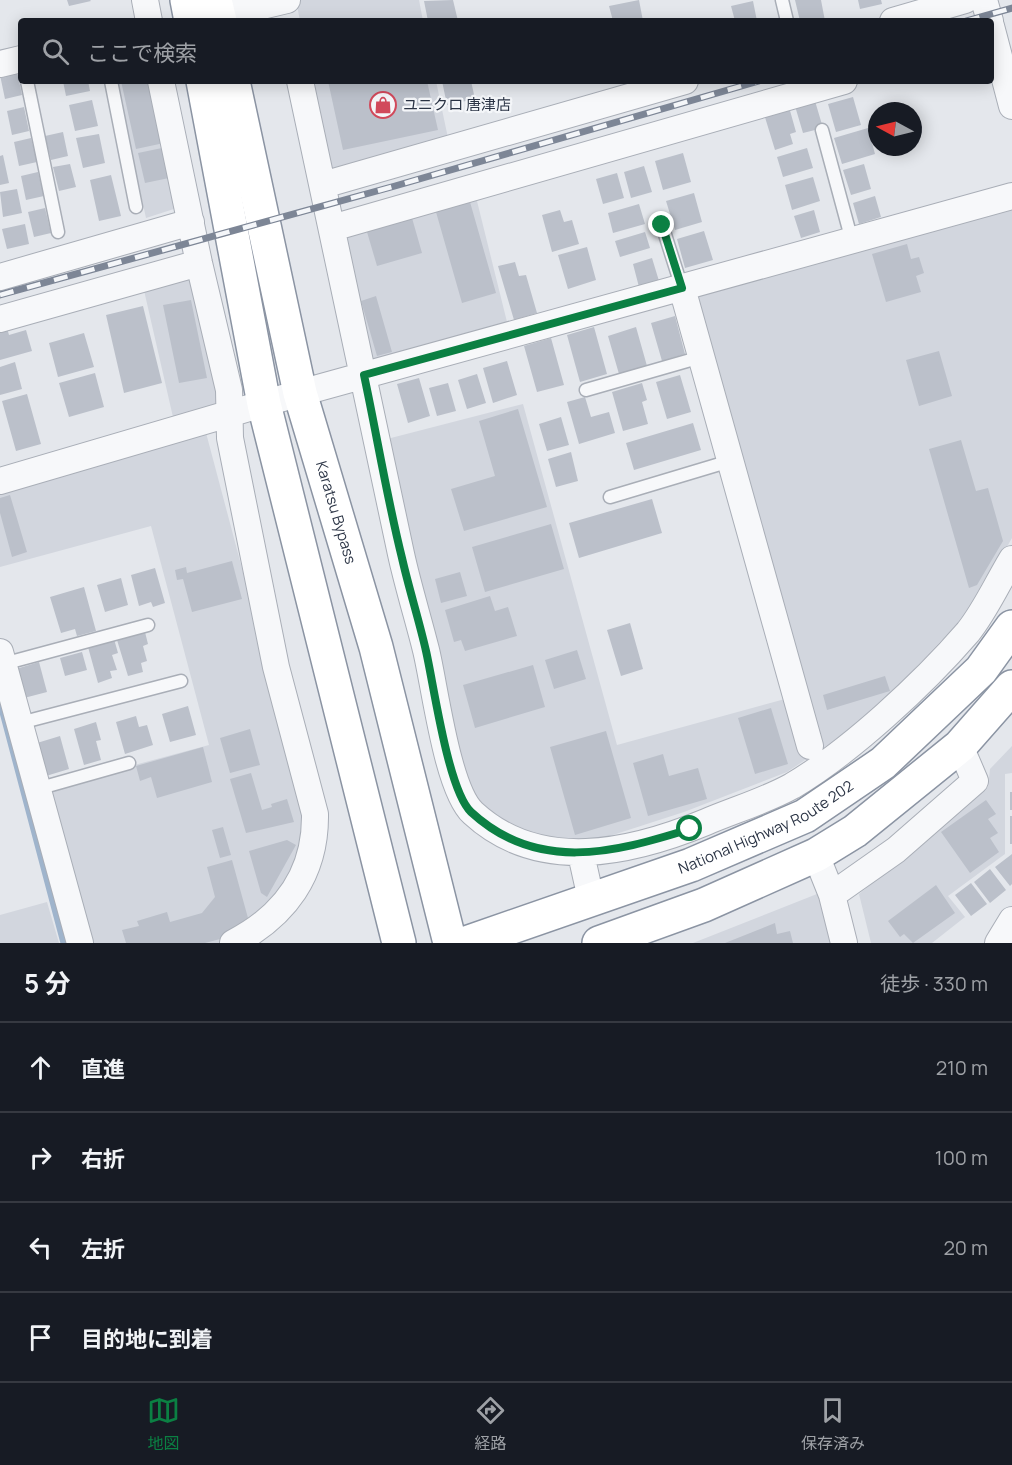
<!DOCTYPE html>
<html lang="ja">
<head>
<meta charset="utf-8">
<style>
  body { margin:0; font-family:Manrope,"Noto Sans JP",sans-serif; background:#242831; color:#f1f3f6 }
  .compass { position:absolute; left:868px; top:102px; width:54px; height:54px; border-radius:50%; background:#171b24; box-shadow:0 3px 15px #0003; rotate:277deg }
  .stop { position:absolute; width:18px; height:18px; margin:-14px; border:4px solid #0b8043; border-radius:50%; background:#fff }
  .stop.end { background:#0b8043; border-color:#fff; box-shadow:0 2px 6px #0008 }
  .list { margin:0; padding:0; list-style:none }
  h2 { display:flex; justify-content:space-between; align-items:center; height:78px; margin:0; padding:0 24px; font-size:26px }
  h2 small { font-size:20px; font-weight:400; color:#9ea1a6 }
  .list li { display:grid; grid-template-columns:39px 1fr auto; gap:18px; align-items:center; box-sizing:border-box; height:90px; padding:0 24px; border-top:2px solid #363941 }
  .list b { display:block; font-size:22px; white-space:nowrap }
  .list em { font-size:20px; font-style:normal; color:#9ea1a6 }
  .icon { flex:none; width:33px; height:33px; fill:none; stroke:currentColor; stroke-width:2; stroke-linecap:round; stroke-linejoin:round }
  .map { position:relative; flex:none; width:1012px; height:943px; overflow:hidden }
  .search { position:absolute; background:#171b24; box-shadow:0 3px 15px #0003; left:18px; right:18px; top:18px; height:66px; display:flex; align-items:center; gap:15px; box-sizing:border-box; padding:0 21px; border-radius:6px; color:#9ea1a6; font-size:22px }
  .sheet { height:438px; background:#171b24 }
  nav { display:flex; justify-content:space-around; align-items:center; box-sizing:border-box; height:84px; border-top:2px solid #363941; background:#171b24; font-size:16px; color:#9ea1a6 }
  nav a { display:grid; justify-items:center; gap:3px }
  nav .on { color:#0b8043 }
  .map>svg:first-child { display:block }
  .built { fill:#d2d6de }
  .lines { fill:none; stroke-linecap:round; stroke-linejoin:round }
  .stream { stroke:#9fb4cc; stroke-width:7 }
  .building { fill:#bbc0ca }
  .lane-casing { stroke:#a9aeb7; stroke-width:15 }
  .street-casing { stroke:#a9aeb7; stroke-width:28 }
  .highway-casing { stroke:#8b94a3; stroke-width:36 }
  .lane { stroke:#f7f8fa; stroke-width:12 }
  .street { stroke:#f7f8fa; stroke-width:26 }
  .highway { stroke:#fff; stroke-width:33 }
  .rail-casing { stroke:#7d8696; stroke-width:7 }
  .rail { stroke:#f4f6f9; stroke-width:4.5; stroke-dasharray:14; stroke-linecap:butt }
  .route { stroke:#0b8043; stroke-width:8 }
  .labels { text-anchor:middle; stroke-width:4.5; stroke-linejoin:round; paint-order:stroke }
  .poi-label { font-size:15px; fill:#2b3445; stroke:#f4f6f9; text-anchor:start }
  .street-label { font-size:15px; fill:#2b3445; stroke:#f4f6f9 }
</style>
</head>
<body>
<div class="map">
<svg width="1012" height="943" viewBox="0 0 1012 943">
  <rect width="100%" height="100%" fill="#e4e7ec"/>
  <path class="built" d="M296 0H419L423 21H300Z
    M116 81H155L180 207 146 218Z
    M312 81H436L448 138 329 169Z
    M475 193 508 326 371 363 343 230Z
    M1012 205V538L971 609 904 680 856 726 787 772 684 812 585 844 524 836 484 812 459 783 387 439 523 404 617 745 785 699 678 302Z
    M190 272 220 408 205 429 305 806 303 833 295 865 275 902 220 943H89L45 789 209 745 151 526 0 567V492L178 439 143 286Z
    M1012 746V773L1005 774V854L948 896 965 917 932 943H871L859 894 988 787 990 769Z
    M822 892 836 943H693Z
    M47 902 59 943H0V915Z"/>
  <g class="lines">
    <path class="stream" d="M0 701 64 943"/>
  </g>
  <path class="building" d="M67 0H90L91 1 69 6Z
    M453 0 458 21H428L424 1Z
    M639 0 643 21H613L609 6Z
    M795 0H821L825 21H800Z
    M858 0H881L882 4 860 9Z
    M753 1 757 21H735L731 6Z
    M17 71 22 95 5 99 0 75Z
    M63 81H88L90 91 66 96Z
    M121 81H150L164 143 136 149Z
    M328 81H427L438 130 343 150Z
    M442 81H471L475 99 447 105Z
    M853 97 861 125 836 132 828 104Z
    M92 100 98 126 75 131 69 105Z
    M815 101 823 128 803 133 795 106Z
    M24 107 29 131 12 135 7 111Z
    M789 107 796 132 790 134 793 144 775 150 764 114Z
    M868 128 875 154 842 164 834 138Z
    M63 132 68 156 51 160 45 136Z
    M99 134 105 163 83 168 76 138Z
    M31 138 37 162 19 166 14 142Z
    M162 148 169 178 145 183 138 153Z
    M807 148 813 168 783 177 777 157Z
    M683 153 691 182 663 190 655 161Z
    M3 155 9 183 0 185V156Z
    M70 164 76 187 59 191 53 167Z
    M864 164 871 189 851 195 843 170Z
    M644 166 652 192 631 198 624 172Z
    M38 172 44 196 26 200 21 176Z
    M617 173 624 198 603 204 596 179Z
    M111 175 121 216 99 221 90 180Z
    M813 177 820 201 792 210 785 185Z
    M17 189 22 213 3 217 0 192Z
    M694 193 702 222 675 230 666 201Z
    M875 196 881 217 859 224 853 203Z
    M470 202 496 293 462 303 436 212Z
    M639 204 645 224 613 233 608 213Z
    M45 208 51 233 34 237 28 212Z
    M560 210 564 222 572 220 579 244 552 252 542 215Z
    M814 210 820 232 801 238 794 216Z
    M412 218 422 253 377 266 367 232Z
    M25 224 29 244 7 249 2 229Z
    M704 231 713 260 685 268 677 239Z
    M645 232 650 248 620 257 615 241Z
    M907 244 911 259 919 257 924 273 916 276 921 292 886 302 872 254Z
    M587 247 596 280 568 289 558 255Z
    M652 258 659 281 639 287 633 264Z
    M515 262 519 276 526 275 537 313 514 320 498 266Z
    M376 296 392 352 377 356 361 301Z
    M191 300 207 378 179 383 163 305Z
    M143 306 162 383 124 393 106 315Z
    M675 316 685 354 662 361 651 323Z
    M594 327 607 374 580 382 567 335Z
    M636 327 647 366 619 374 608 336Z
    M7 328 9 335 26 330 32 351 0 360V329Z
    M84 333 94 367 58 377 49 343Z
    M551 338 564 385 537 392 524 346Z
    M939 351 952 396 919 406 906 360Z
    M507 361 517 395 493 403 483 368Z
    M15 362 22 389 0 395V367Z
    M95 373 104 407 69 417 59 383Z
    M477 374 486 403 467 409 458 380Z
    M680 375 691 412 667 419 656 382Z
    M419 378 430 416 408 423 397 384Z
    M448 383 456 411 437 416 429 388Z
    M642 383 647 400 642 402 648 424 623 431 612 392Z
    M27 394 41 444 16 451 2 401Z
    M585 397 591 417 609 412 615 433 579 444 567 402Z
    M518 409 547 507 464 531 451 489 495 476 479 421Z
    M561 417 569 445 547 451 539 424Z
    M693 423 701 450 634 470 626 443Z
    M961 440 976 491 988 488 1003 541 977 585 969 588 929 449Z
    M571 452 578 481 556 487 548 459Z
    M10 495 27 552 12 557 0 513V498Z
    M652 499 662 533 579 558 569 523Z
    M551 524 564 569 485 592 472 547Z
    M232 561 242 599 192 612 183 579 177 580 175 570 186 567 187 573Z
    M155 568 165 603 153 607 151 602 139 606 131 575Z
    M460 572 467 596 441 603 435 579Z
    M121 578 128 605 105 612 97 585Z
    M84 587 96 631 77 636 75 629 61 633 50 597Z
    M490 596 495 611 508 607 517 636 465 651 461 640 454 642 445 610Z
    M630 623 643 669 621 676 607 630Z
    M145 632 148 644 143 646 147 661 141 663 143 672 128 676 117 640Z
    M114 639 118 653 112 655 117 670 110 671 112 678 98 683 88 647Z
    M577 650 586 679 554 689 545 660Z
    M82 652 87 670 65 676 60 658Z
    M39 662 47 692 24 698 16 669Z
    M533 665 545 707 475 728 463 685Z
    M885 676 890 691 827 710 823 695Z
    M188 706 196 735 170 742 162 714Z
    M771 708 788 764 755 774 738 718Z
    M136 716 139 727 147 725 153 745 125 754 116 722Z
    M96 722 101 740 96 741 101 760 84 765 74 729Z
    M250 729 260 765 230 773 220 738Z
    M606 731 631 818 575 835 550 747Z
    M60 736 69 769 46 776 37 743Z
    M203 747 212 782 157 798 151 777 140 781 136 766Z
    M663 754 669 776 698 768 707 799 648 816 633 763Z
    M251 773 262 810 272 807 271 804 287 799 294 822 246 833 230 779Z
    M1010 792H1012V810H1010Z
    M986 800 996 814 988 819 998 833 990 838 999 852 970 873 941 832Z
    M1010 816H1012V844H1010Z
    M223 827 231 855 220 858 212 830Z
    M287 840 296 845 267 897 261 893 249 851Z
    M1012 854V884L1010 886 995 867Z
    M232 860 248 918 224 938 205 943H126L122 930 139 926 137 921 167 912 170 922 202 913 215 897 207 867Z
    M990 869 1006 890 990 903 974 882Z
    M971 883 987 904 971 916 955 895Z
    M936 885 955 913 913 943 904 934 900 937 888 921Z
    M775 923 777 934 790 931 793 943H725Z"/>
  <g class="lines">
    <defs>
      <path id="lane" d="M782 0 787 21
        M27 81 58 232
        M111 81 136 207
        M822 130 852 241
        M662 225 682 288
        M586 390 701 357
        M610 497 730 461
        M3 664 148 625
        M20 723 181 681
        M37 789 129 763"/>
      <path id="street" d="M145 0 149 21
        M984 0 990 21
        M203 20 287 0
        M893 21 965 0
        M991 26 1012 106
        M0 64 21 59
        M161 81 199 263 229 390 230 438 276 667 315 814C316 874 285 916 233 943
        M300 81C335 238 366 397 401 554 408 586 418 618 426 650 435 687 447 789 473 813 539 874 631 853 706 822 734 810 765 801 792 786 851 751 923 684 968 632 985 611 998 582 1012 559
        M323 185 685 81
        M332 228 844 81
        M0 277 191 222
        M682 288 810 746
        M0 319 199 263
        M0 481 300 393 1012 196
        M0 652 80 943
        M581 854 591 899
        M816 855 832 895 844 943
        M832 895 896 850 975 781 960 746
        M998 943 1012 920"/>
      <g id="highway">
        <path d="M187 0 191 21"/>
        <path d="M215 0 220 21"/>
        <path d="M203 81 264 404 399 943"/>
        <path id="s1" d="M233 81 300 393 376 647 450 943"/>
        <path id="s2" d="M466 943 691 865 805 816 883 763 981 670 1012 627"/>
        <path d="M599 943 704 905 816 855 855 831 960 746 1012 687"/>
      </g>
    </defs>
    <use href="#lane" class="lane-casing"/>
    <use href="#street" class="street-casing"/>
    <use href="#highway" class="highway-casing"/>
    <use href="#lane" class="lane"/>
    <use href="#street" class="street"/>
    <use href="#highway" class="highway"/>
    <defs>
      <path id="rail" d="M966 21 1012 8
        M0 295 395 186 759 81"/>
    </defs>
    <use href="#rail" class="rail-casing"/>
    <use href="#rail" class="rail"/>
  </g>
  <g class="lines">
    <path class="route" d="M662 225 682 288 364 375C377 436 387 498 402 558 409 589 419 620 426 651 434 686 448 790 471 812 537 873 613 853 690 829"/>
  </g>
  <defs>
    <symbol id="shop-ring" viewBox="-11 -11 22 22"><circle r="9.5" fill="#f4f6f9" stroke="#d1495b" stroke-width="1.5"/><path d="M-5-2.5h2.3a2.7 3.5 0 0 1 5.4 0H5L5.5 6h-11ZM-1.5-2.5h3a1.5 2.3 0 0 0-3 0Z" fill="#d1495b"/></symbol>
  </defs>
  <g fill-rule="evenodd">
    <use href="#shop-ring" x="368" y="90" width="30" height="30"/>
  </g>
  <g class="labels">
    <g class="poi-label">
      <text x="403" y="110">ユニクロ 唐津店</text>
    </g>
    <g class="street-label">
      <text dy="5" stroke="none"><textPath href="#s1" startOffset="444">Karatsu Bypass</textPath></text>
      <text dy="5" stroke="none"><textPath href="#s2" startOffset="322">National Highway Route 202</textPath></text>
    </g>
  </g>
</svg>
<svg class="compass" viewBox="-18 -18 36 36"><path d="M0-13l5 13h-10z" fill="#e53935"/><path d="M0 13l5-13h-10z" fill="#9ea1a6"/></svg>
<div class="stop" style="left:690px;top:829px"></div>
<div class="stop end" style="left:662px;top:225px"></div>
<div class="search"><svg class="icon" aria-label="search" viewBox="0 0 24 24"><circle cx="10" cy="10" r="6"/><path d="M15 15l6 6"/></svg>ここで検索</div>
</div>
<section class="sheet">
<h2>5 分<small>徒歩 · 330 m</small></h2>
<ul class="list">
<li><svg class="icon" aria-label="ahead" viewBox="0 0 24 24"><path d="M12 20V5M6 11l6-6 6 6"/></svg><div><b>直進</b></div><em>210 m</em></li>
<li><svg class="icon" aria-label="right" viewBox="0 0 24 24"><path d="M7 20v-9h11M14 6l5 5-5 5"/></svg><div><b>右折</b></div><em>100 m</em></li>
<li><svg class="icon" aria-label="left" viewBox="0 0 24 24"><path d="M17 20v-9H6M10 6l-5 5 5 5"/></svg><div><b>左折</b></div><em>20 m</em></li>
<li><svg class="icon" aria-label="arrive" viewBox="0 0 24 24"><path d="M6 21V4h12l-3 4 3 4H6"/></svg><div><b>目的地に到着</b></div></li>
</ul>
</section>
<nav>
<a class="on"><svg class="icon" aria-label="map" viewBox="0 0 24 24"><path d="M3 6l6-2 6 2 6-2v14l-6 2-6-2-6 2zM9 4v14M15 6v14"/></svg>地図</a>
<a><svg class="icon" aria-label="directions" viewBox="0 0 24 24"><path d="M12 3l9 9-9 9-9-9zM9 14v-3h6M13 9l2 2-2 2"/></svg>経路</a>
<a><svg class="icon" aria-label="saved" viewBox="0 0 24 24"><path d="M7 4h10v16l-5-4-5 4z"/></svg>保存済み</a>
</nav>
</body>
</html>
